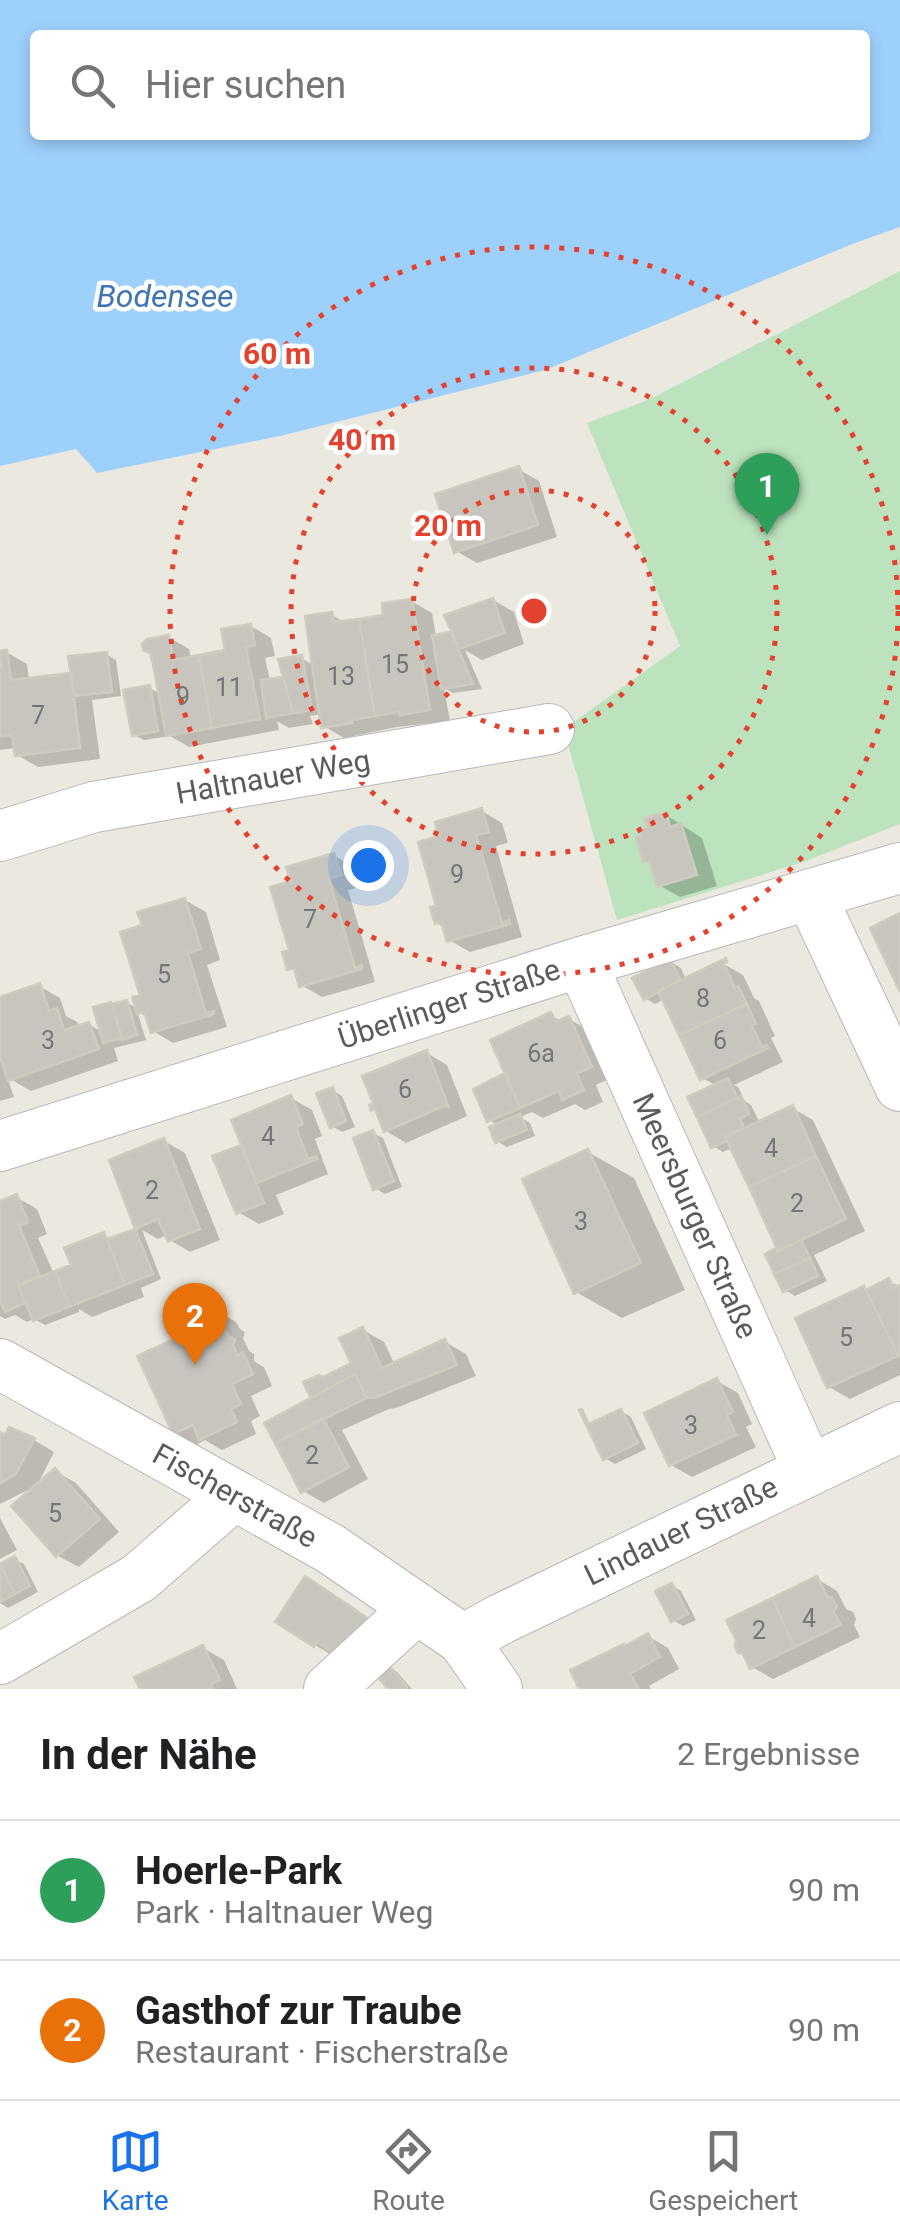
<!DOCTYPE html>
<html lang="de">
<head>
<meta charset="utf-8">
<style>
  body { margin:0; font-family:Roboto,sans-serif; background:#f6f6f6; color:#202124 }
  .you { position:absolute; left:368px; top:865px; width:35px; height:35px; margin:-25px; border:8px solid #fff; border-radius:50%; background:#1a73e8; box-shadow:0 0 0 15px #1a73e833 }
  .badge { display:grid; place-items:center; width:65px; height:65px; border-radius:50%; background:#1a73e8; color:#fff; font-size:32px; font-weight:700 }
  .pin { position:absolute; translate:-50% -82px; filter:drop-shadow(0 2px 5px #0008) }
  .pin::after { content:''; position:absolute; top:52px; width:35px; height:30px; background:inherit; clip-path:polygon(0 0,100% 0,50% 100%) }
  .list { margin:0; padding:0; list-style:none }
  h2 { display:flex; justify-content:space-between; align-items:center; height:130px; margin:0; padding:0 40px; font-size:42px }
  h2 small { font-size:32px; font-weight:400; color:#757577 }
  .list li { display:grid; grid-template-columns:65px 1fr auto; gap:30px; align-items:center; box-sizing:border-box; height:140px; padding:0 40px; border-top:2px solid #e0e0e0 }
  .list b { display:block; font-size:38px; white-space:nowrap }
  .list p { margin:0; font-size:32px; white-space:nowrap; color:#757577 }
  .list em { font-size:32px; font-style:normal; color:#757577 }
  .icon { flex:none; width:55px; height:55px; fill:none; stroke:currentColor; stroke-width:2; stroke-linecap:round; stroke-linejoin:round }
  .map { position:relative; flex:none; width:900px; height:1689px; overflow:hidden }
  .search { position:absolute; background:#fff; box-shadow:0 5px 15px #0003; left:30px; right:30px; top:30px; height:110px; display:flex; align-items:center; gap:25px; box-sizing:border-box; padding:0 35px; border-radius:10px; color:#757577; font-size:38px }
  .sheet { height:410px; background:#fff }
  nav { display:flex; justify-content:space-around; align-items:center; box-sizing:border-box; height:140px; border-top:2px solid #e0e0e0; background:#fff; font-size:28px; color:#757577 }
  nav a { display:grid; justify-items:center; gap:5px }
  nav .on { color:#1a73e8 }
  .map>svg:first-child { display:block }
  .green { fill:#bce3bd }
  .water { fill:#9ed0fc; fill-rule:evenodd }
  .shadow { fill:#0003 }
  .building { fill:#c8c5bf; stroke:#cfcbbe; stroke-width:2.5 }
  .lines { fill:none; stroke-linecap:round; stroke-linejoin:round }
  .minor-casing { stroke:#b5b7bc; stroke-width:52 }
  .minor { stroke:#fff; stroke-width:50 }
  .ring { fill:none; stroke:#e3422e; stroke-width:5; stroke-dasharray:5 10 }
  .labels { text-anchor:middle; stroke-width:9; stroke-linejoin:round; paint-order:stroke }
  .number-label { font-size:25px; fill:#747678 }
  .street-label { font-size:30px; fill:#585b60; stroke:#fff }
  .water-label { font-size:32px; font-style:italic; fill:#4075b4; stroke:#fff }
  .centre { fill:#e3422e; stroke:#fff; stroke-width:5 }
  .ring-label { font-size:30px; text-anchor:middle; font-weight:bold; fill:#e3422e; stroke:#fff; stroke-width:9; stroke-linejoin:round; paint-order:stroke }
</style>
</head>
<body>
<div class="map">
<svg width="900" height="1689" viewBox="0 0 900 1689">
  <rect width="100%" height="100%" fill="#ebe9df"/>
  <path class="green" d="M900 271V824L803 862 617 920 564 729 680 646 587 423 648 400Z"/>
  <path class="water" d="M0 0H900V227L855 243 545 370 280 436 97 473 76 449 0 466ZM35 35H865V135H35Z"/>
  <path class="shadow" d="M518 469 539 481 557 537 477 563 456 551Z
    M493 600 514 612 524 644 482 660 465 650 482 689 453 693 444 688 450 721 397 727 344 738 324 726 322 714 310 716 313 724 289 728 277 721 279 730 189 747 170 736 144 740 134 735 149 688 161 694 168 637 189 649 191 659 228 652 251 626 271 638 275 656 265 658 270 681 282 679 301 658 315 666 332 615 346 623 386 617 411 601 432 613 436 637 455 634Z
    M6 652 27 664 29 680 73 675 106 654 116 660 121 696 92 700 100 759 38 767 17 755 16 748 0 750V670H5Z
    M482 811 502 823 508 843 496 846 522 937 470 952 449 940 445 928 437 923 439 907Z
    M666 815 702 838 717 886 680 897 659 885 653 865 645 860Z
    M333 855 354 867 360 887 348 890 375 982 322 997 301 985 298 973 289 968 294 883Z
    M185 900 206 912 220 960 207 965 227 1027 173 1043 153 1031 148 1018 137 1011 146 1040 114 1048 118 1061 31 1091 7 1077 14 1097 0 1101V1000L39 986 60 998 66 1016 77 1022 79 1028 88 1024 103 1033 96 1009 126 1002 138 1009 143 997 145 927Z
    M671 962 681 968 686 980 722 963 743 975 754 998 759 1001 775 1036 771 1038 783 1062 734 1085 738 1087 745 1101 751 1105 760 1123 792 1108 813 1120 865 1231 814 1255 827 1281 795 1296 785 1290 782 1255 732 1148 723 1152 713 1146 717 1086 702 1078 665 999 655 1004 645 998Z
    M551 1015 562 1022 569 1019 590 1031 611 1078 596 1085 603 1102 585 1110 575 1104 543 1118 532 1112 520 1117 530 1123 535 1136 507 1147 497 1141 499 1126 489 1120 508 1075Z
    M427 1053 447 1065 467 1116 406 1143 386 1131 379 1112 373 1109Z
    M332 1090 342 1096 355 1127 342 1132 332 1126Z
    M291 1098 312 1110 322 1136 315 1139 328 1174 276 1195 284 1214 259 1224 238 1212 216 1157 244 1146Z
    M373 1133 383 1138 402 1187 385 1194 375 1188Z
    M164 1141 185 1153 220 1240 190 1252 170 1240 167 1235 158 1239 142 1230 161 1279 141 1288 144 1297 92 1317 79 1309V1312L45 1325 34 1319 27 1322 15 1315 5 1319 0 1316V1204L16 1197 37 1209 47 1234 38 1238 54 1274 74 1266 104 1235 113 1240 138 1230 112 1162Z
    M588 1152 634 1178 685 1290 622 1318 576 1292Z
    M889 1281 900 1287V1375L850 1399 829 1387 864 1289 869 1291Z
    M215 1310 236 1322 240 1329 245 1332 243 1338 249 1351 254 1354V1361L264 1367 272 1386 251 1396 260 1416 251 1421 256 1434 222 1450 205 1440 196 1445 175 1433 202 1329Z
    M363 1330 384 1342 395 1365 445 1342 466 1354 476 1376 396 1408 389 1409 342 1430 368 1479 324 1503 303 1491 314 1399 323 1380 354 1365Z
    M717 1381 738 1393 752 1424 746 1427 756 1447 692 1477 671 1465Z
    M621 1411 631 1417 646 1449 615 1464 605 1458Z
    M0 1435 34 1440 54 1452 36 1488 55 1471 76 1483 119 1532 79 1567 58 1556 15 1506 34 1487 0 1504Z
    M0 1518 17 1550 0 1559Z
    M14 1559 24 1564 38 1592 8 1608 0 1603V1566Z
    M817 1579 837 1591 846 1609 853 1612 856 1619 854 1625 860 1637 773 1679 752 1667 739 1640Z
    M672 1586 681 1591 696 1620 683 1626 673 1620Z
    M326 1591 335 1657 315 1645Z
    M648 1636 668 1648 679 1669 649 1686 651 1689H582Z
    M203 1648 224 1660 237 1689H142Z
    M387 1666 397 1672 412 1689H391Z"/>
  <path class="building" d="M519 466 538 525 454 553 435 494Z
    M493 598 505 633 459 649 444 615Z
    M412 599 430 710 400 715V712L375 716 359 619 383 615 382 603Z
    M332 612 334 622 359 619 375 716 352 720V723L321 728 305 616Z
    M251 624 255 645 246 647 260 719 212 728 199 655 225 650 221 629Z
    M451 632 473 684 441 689 432 635Z
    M169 635 173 660 199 655 212 728 166 736 153 664 150 653 143 650 142 644 147 639Z
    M7 650 11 680 71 673 80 748 15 756 12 735 0 736V668H2L0 651Z
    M107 652 112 692 74 696 68 656Z
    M302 655 312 710 293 713 278 659Z
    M283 677 293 713 266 718 261 680Z
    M150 685 158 731 132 736 123 690Z
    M482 808 489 832 476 835 502 923 509 920 510 924 447 942 441 922 435 924 430 907 436 906 418 842 439 836 435 822Z
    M666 812 670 827 681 823 697 875 657 887 649 860 643 862 636 837 641 835 639 829 647 827 644 818Z
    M334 853 341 875 329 879 355 968 362 965V969L299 987 294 968 287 970 282 952 289 950 270 887 291 881 286 867Z
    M185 898 201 949 188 953 206 1013 214 1011V1014L151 1033 144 1012 137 1014 132 997 140 995 120 932 142 925 137 912Z
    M900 913V992L870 928Z
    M726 958 727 962 724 964 735 988 738 986 747 1004 679 1035 658 991Z
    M671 959 680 980 644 1000 632 978Z
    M40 983 49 1011 57 1008 64 1030 89 1022 99 1049 8 1081 0 1057V997Z
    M127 1000 137 1035 122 1040 112 1004Z
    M111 1002 122 1038 103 1043 93 1007Z
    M747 1004 756 1024 752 1026 762 1047 767 1045 768 1048 700 1080 679 1035Z
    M551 1012 556 1022 569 1016 592 1067 577 1073 584 1090 562 1100 559 1091 520 1108 490 1040Z
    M427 1050 449 1108 446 1105 384 1132 375 1109 371 1111 369 1105 373 1103 362 1076Z
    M505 1073 520 1108 487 1122 473 1089Z
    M728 1078 737 1098 697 1117 687 1097Z
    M333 1087 346 1121 330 1128 316 1093Z
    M291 1095 303 1124 296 1127 308 1159 316 1156 317 1159 257 1183 231 1120Z
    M741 1096 749 1114 740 1119 744 1128 725 1137 727 1141 711 1148 697 1117Z
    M793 1105 816 1156 749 1187 725 1137Z
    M520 1114 527 1130 495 1143 489 1127Z
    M373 1130 394 1181 373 1190 353 1138Z
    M164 1138 200 1229 168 1242 158 1219 135 1229 109 1160Z
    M241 1145 264 1203 236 1214 212 1156Z
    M588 1149 641 1263 574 1294 522 1179Z
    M816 1156 846 1219 778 1251 749 1187Z
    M17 1194 28 1222 19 1226 40 1276 18 1285 25 1303 5 1312 0 1302V1201Z
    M135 1229 153 1274 125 1285 107 1239Z
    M104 1232 125 1285 69 1307 55 1271 71 1265 64 1248Z
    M801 1240 810 1258 774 1274 765 1254 776 1248 778 1251Z
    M810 1258 818 1276 783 1292 774 1274Z
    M55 1271 69 1307 33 1321 18 1285Z
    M889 1278 894 1288 900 1285V1355L898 1356 866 1290Z
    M864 1286 898 1356 827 1388 795 1318Z
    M215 1308 220 1316 225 1318 223 1325 228 1336 235 1340 233 1345 237 1355 243 1352 253 1374 232 1384 241 1404 231 1409 237 1422 199 1440 193 1425 173 1434 137 1356 198 1328 194 1317Z
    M363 1327 382 1368 445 1339 457 1365 374 1398 366 1397 355 1374 311 1398 303 1382 319 1375 323 1377 351 1363 339 1338Z
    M355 1374 367 1398 275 1443 264 1423Z
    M717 1378 733 1412 727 1415 736 1435 669 1466 644 1413Z
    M582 1409 589 1424 621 1409 638 1443 603 1460 579 1410Z
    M323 1418 349 1467 301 1493 275 1443Z
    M9 1427 35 1438 16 1474 0 1483V1432L5 1435Z
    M55 1468 100 1519 56 1557 11 1506Z
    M15 1556 30 1586 15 1594 0 1564Z
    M0 1564 15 1594 0 1602Z
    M305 1576 369 1619 343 1659 317 1642 314 1647 275 1622Z
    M817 1576 827 1596 832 1598 837 1606 834 1612 841 1625 795 1647 772 1598Z
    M672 1583 688 1614 671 1622 655 1591Z
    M772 1598 795 1647 750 1669 743 1654 738 1653 735 1646 736 1640 726 1620Z
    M648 1633 660 1657 630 1674 639 1689H579L570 1670 624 1644 625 1646Z
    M203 1645 220 1680 211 1684 213 1689H140L134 1677Z
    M387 1663 407 1687 405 1689H388L375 1674Z"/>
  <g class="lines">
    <defs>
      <path id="minor" d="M0 836 94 807 549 729
        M810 894 900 1086
        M581 962 808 1469
        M0 1146 581 962 900 868
        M0 1364 331 1549 463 1640 497 1689
        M463 1640 501 1619 900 1427
        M0 1659 139 1578 234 1495
        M329 1689 417 1608"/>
    </defs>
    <use href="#minor" class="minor-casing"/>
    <use href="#minor" class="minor"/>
  </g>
  <g class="ring">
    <circle cx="534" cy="611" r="121"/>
    <circle cx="534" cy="611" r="243"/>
    <circle cx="534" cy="611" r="364"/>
  </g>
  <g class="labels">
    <g class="number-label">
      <text x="395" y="673">15</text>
      <text x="341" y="685">13</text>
      <text x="229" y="696">11</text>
      <text x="183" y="705">9</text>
      <text x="38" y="724">7</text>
      <text x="457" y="883">9</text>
      <text x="310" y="928">7</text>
      <text x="164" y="983">5</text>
      <text x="703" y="1007">8</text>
      <text x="48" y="1049">3</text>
      <text x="720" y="1049">6</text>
      <text x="541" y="1062">6a</text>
      <text x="405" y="1098">6</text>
      <text x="268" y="1145">4</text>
      <text x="771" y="1157">4</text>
      <text x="152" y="1199">2</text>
      <text x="797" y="1212">2</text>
      <text x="581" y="1230">3</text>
      <text x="846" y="1346">5</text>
      <text x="691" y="1434">3</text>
      <text x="312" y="1464">2</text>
      <text x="55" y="1522">5</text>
      <text x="809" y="1627">4</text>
      <text x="759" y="1639">2</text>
    </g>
    <g class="street-label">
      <text transform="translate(273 777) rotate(-10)" y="10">Haltnauer Weg</text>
      <text transform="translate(449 1004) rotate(-18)" y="10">Überlinger Straße</text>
      <text transform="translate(695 1216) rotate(66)" y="10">Meersburger Straße</text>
      <text transform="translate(235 1496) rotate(29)" y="10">Fischerstraße</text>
      <text transform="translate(681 1531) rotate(-26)" y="10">Lindauer Straße</text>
    </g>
    <g class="water-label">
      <text x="165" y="307">Bodensee</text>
    </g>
  </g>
  <circle cx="534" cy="611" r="15" class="centre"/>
  <g class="ring-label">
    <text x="277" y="364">60 m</text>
    <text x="362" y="450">40 m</text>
    <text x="448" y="536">20 m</text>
  </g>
</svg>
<div class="you"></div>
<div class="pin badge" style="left:767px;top:535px;background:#2e9e5b">1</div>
<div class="pin badge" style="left:195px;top:1365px;background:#e8710a">2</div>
<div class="search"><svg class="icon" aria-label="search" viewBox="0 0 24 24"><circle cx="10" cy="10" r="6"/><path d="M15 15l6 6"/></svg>Hier suchen</div>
</div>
<section class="sheet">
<h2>In der Nähe<small>2 Ergebnisse</small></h2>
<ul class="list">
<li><span class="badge" style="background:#2e9e5b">1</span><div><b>Hoerle-Park</b><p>Park · Haltnauer Weg</p></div><em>90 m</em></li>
<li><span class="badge" style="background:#e8710a">2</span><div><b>Gasthof zur Traube</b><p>Restaurant · Fischerstraße</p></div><em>90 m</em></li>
</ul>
</section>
<nav>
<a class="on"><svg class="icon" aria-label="map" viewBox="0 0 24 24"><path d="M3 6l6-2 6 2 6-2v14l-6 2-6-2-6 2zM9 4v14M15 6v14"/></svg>Karte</a>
<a><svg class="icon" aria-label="directions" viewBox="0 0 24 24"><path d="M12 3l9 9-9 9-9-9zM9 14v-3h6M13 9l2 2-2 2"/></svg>Route</a>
<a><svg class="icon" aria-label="saved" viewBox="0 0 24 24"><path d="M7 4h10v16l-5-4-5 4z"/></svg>Gespeichert</a>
</nav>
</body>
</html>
